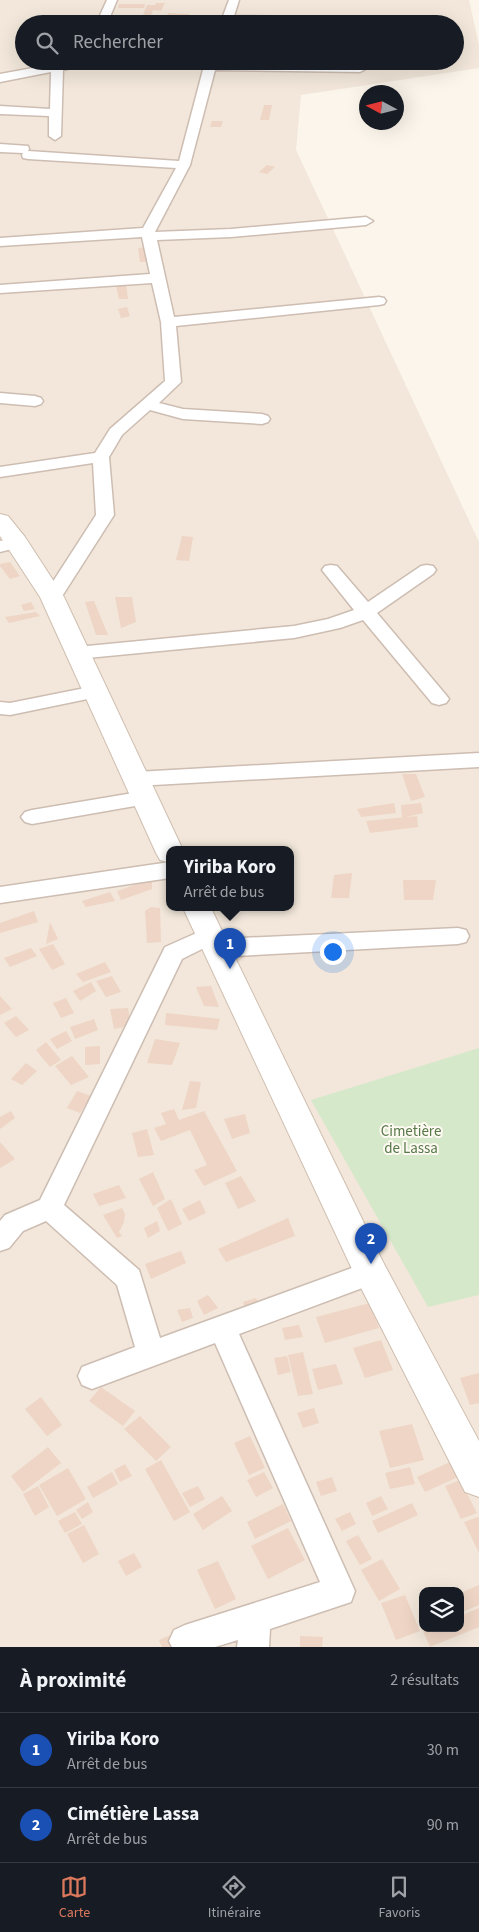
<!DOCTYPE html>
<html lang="fr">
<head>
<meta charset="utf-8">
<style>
  body { margin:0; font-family:"Source Sans 3",sans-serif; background:#242831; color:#f1f3f6 }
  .controls { position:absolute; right:15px; bottom:15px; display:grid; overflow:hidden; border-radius:10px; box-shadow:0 5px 20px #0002 }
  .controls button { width:45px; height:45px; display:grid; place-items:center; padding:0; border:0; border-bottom:1px solid #363941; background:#171b24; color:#f1f3f6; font:25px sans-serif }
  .compass { position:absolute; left:359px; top:85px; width:45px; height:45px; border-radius:50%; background:#171b24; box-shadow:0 5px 20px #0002; rotate:277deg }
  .you { position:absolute; left:332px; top:951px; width:18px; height:18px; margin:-12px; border:4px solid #fff; border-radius:50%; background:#1a73e8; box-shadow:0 0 0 8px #1a73e833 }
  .badge { display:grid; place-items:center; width:32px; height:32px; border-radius:50%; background:#da785c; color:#fff; font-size:16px; font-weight:700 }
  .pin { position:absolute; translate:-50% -41px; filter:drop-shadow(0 1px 2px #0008) }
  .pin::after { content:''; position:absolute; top:26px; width:18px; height:15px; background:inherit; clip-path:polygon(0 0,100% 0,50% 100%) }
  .popup { position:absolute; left:166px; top:846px; width:128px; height:65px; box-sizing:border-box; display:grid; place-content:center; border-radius:10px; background:#171b24; filter:drop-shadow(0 1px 4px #0005); font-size:16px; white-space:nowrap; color:#9ea1a6 }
  .popup b { font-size:19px; color:#f1f3f6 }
  .popup::after { content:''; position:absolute; left:50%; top:100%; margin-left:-10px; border:10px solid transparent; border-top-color:#171b24 }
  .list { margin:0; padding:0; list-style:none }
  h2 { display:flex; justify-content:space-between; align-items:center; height:65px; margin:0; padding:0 20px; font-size:21px }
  h2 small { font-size:16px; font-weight:400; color:#9ea1a6 }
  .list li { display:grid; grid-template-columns:32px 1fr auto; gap:15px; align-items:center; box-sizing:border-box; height:75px; padding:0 20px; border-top:1px solid #363941 }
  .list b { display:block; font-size:19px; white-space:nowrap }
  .list p { margin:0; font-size:16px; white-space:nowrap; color:#9ea1a6 }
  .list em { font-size:16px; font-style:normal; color:#9ea1a6 }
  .icon { flex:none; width:28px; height:28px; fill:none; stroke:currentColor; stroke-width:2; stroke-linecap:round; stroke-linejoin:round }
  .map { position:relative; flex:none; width:479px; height:1647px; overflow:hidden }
  .search { position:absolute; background:#171b24; box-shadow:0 5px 20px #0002; left:15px; right:15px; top:15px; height:55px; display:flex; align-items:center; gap:12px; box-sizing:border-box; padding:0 18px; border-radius:28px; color:#9ea1a6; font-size:19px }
  .sheet { height:215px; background:#171b24 }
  nav { display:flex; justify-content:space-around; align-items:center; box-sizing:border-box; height:70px; border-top:1px solid #363941; background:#171b24; font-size:14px; color:#9ea1a6 }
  nav a { display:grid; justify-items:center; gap:2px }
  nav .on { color:#da785c }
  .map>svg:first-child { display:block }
  .residential { fill:#f2e7da; fill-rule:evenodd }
  .green { fill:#d6e8ca }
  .building { fill:#eed5c5 }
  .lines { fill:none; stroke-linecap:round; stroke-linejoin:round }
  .street-casing { stroke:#cdbdb2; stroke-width:3 }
  .secondary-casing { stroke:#cfbeaf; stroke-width:2 }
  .street { fill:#fff; fill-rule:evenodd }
  .secondary { fill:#fff; fill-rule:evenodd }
  .labels { text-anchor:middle; stroke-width:4; stroke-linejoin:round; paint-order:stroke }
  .park-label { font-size:15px; fill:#577949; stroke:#fef9f2 }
</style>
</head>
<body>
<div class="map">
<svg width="479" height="1647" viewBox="0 0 479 1647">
  <rect width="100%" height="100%" fill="#fbf5eb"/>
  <path class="residential" d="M0 0H469L479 45V68L301 95 296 150 479 542V1647H0ZM24 24H455V61H24ZM170 850H290V908H170ZM423 1591H460V1628H423Z"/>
  <path class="green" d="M479 1048V1295L428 1307 311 1100Z"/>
  <path class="building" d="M156 3H165L161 11 153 10 149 20H141L147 5H155Z
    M119 4H145L144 8H118Z
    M168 13 189 14 187 19 166 18Z
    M264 105H272L269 120H260Z
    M212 121H223L221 127H210Z
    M267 165 275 167 267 174 259 172Z
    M148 247 150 262H140L138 248Z
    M126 284 128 299H119L116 286Z
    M127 307 130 316 121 318 118 309Z
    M182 536 193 537 189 561 176 560Z
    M10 562 20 576 10 579 0 566V564Z
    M115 597H132L136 622 121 628Z
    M94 601 108 635H96L85 602Z
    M31 602 35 609 24 611 21 605Z
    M36 612 40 616 9 623 5 617Z
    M402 774H416L425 797 411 801Z
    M394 803 396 813 361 817 357 809Z
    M421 803 423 813 402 818 401 805Z
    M417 816 418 827 370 833 366 821Z
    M352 873 349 898H331L334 875Z
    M152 879V889L121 900 117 891Z
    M403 880H436L433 900H404Z
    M110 892 115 901 86 907 82 901Z
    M151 907 160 908 161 942 147 943 145 911Z
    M34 911 38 922 0 933V923Z
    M50 922 58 939 46 944Z
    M53 944 65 964 52 970 39 949Z
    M31 948 37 956 10 967 4 958Z
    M105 962 111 972 83 982 76 974Z
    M112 976 121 992 106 997 96 981Z
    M91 982 96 991 80 1001 73 991Z
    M211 986 219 1007 204 1006 196 987Z
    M0 996 12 1009 0 1015Z
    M66 998 74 1013 61 1018 53 1003Z
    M128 1008 131 1026 114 1029 110 1009Z
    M166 1013 220 1019 217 1030 165 1025Z
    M16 1016 29 1030 16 1037 4 1023Z
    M94 1019 98 1030 75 1039 70 1027Z
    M66 1031 72 1041 57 1049 50 1039Z
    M155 1039 180 1043 172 1065 147 1063Z
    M46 1042 61 1060 50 1067 36 1050Z
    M100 1046V1064L85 1065V1047Z
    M72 1056 89 1077 71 1085 55 1066Z
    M26 1063 37 1071 22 1085 11 1079Z
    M190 1081 201 1082 196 1108 182 1110Z
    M77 1091 91 1096 80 1113 67 1108Z
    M174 1109 179 1120 204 1111 237 1171 204 1186 194 1170 207 1165 190 1130 161 1141 154 1128 166 1124 161 1113Z
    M11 1111 15 1118 0 1129V1117Z
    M245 1114 250 1133 232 1139 224 1119Z
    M147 1129 154 1155 138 1157 132 1133Z
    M0 1142 15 1159 0 1168Z
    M153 1172 165 1199 153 1206 139 1179Z
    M241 1176 256 1201 238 1209 225 1183Z
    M119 1185 126 1198 99 1206 93 1194Z
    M171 1199 182 1224 168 1231 157 1208Z
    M200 1200 206 1213 189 1221 182 1209Z
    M122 1208 125 1214 124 1222 119 1232 122 1236 117 1238 103 1215Z
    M288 1218 295 1236 226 1262 218 1249Z
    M157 1221 160 1231 148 1238 144 1228Z
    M181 1251 186 1263 151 1279 145 1264Z
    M208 1295 218 1308 204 1315 197 1301Z
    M256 1298 261 1309 247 1314 243 1302Z
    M370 1303 379 1328 325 1343 316 1317Z
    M190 1308 193 1318 182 1322 177 1310Z
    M299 1325 303 1337 285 1340 282 1328Z
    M381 1340 393 1370 365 1378 353 1348Z
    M303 1352 313 1394 298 1396 288 1355Z
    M287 1356 291 1372 278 1375 274 1358Z
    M336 1364 343 1384 318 1390 312 1369Z
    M479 1373V1403L470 1405 460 1378Z
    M101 1387 135 1411 123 1426 89 1401Z
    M41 1397 62 1425 47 1436 25 1409Z
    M314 1408 319 1423 303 1428 297 1413Z
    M140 1416 171 1447 156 1461 124 1429Z
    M412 1424 424 1460 390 1468 379 1431Z
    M250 1436 265 1468 249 1475 234 1443Z
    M48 1447 61 1463 23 1492 11 1476Z
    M161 1460 190 1512 174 1521 145 1469Z
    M450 1462 458 1477 425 1492 417 1477Z
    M125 1464 132 1476 120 1482 114 1470Z
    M410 1467 415 1484 390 1489 385 1473Z
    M68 1468 86 1499 57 1516 39 1485Z
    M112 1472 118 1484 93 1498 87 1487Z
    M264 1472 273 1488 256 1497 247 1480Z
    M332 1477 337 1491 321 1496 316 1482Z
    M460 1480 477 1513 461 1519 445 1486Z
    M38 1486 49 1507 35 1516 23 1494Z
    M198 1486 205 1499 190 1507 182 1493Z
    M222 1496 232 1511 203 1530 193 1514Z
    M381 1496 388 1509 372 1516 366 1503Z
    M88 1502 93 1512 82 1519 76 1510Z
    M412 1503 418 1515 378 1533 372 1521Z
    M283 1504 291 1521 255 1539 247 1522Z
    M75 1512 82 1524 65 1533 58 1521Z
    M350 1512 356 1524 342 1531 335 1519Z
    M478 1517 479 1518V1553L464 1522Z
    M84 1525 99 1554 83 1563 67 1534Z
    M288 1528 305 1560 268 1579 251 1546Z
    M358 1535 372 1559 360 1565 346 1541Z
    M134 1553 142 1567 126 1576 118 1561Z
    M382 1559 400 1589 379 1601 361 1570Z
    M218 1561 236 1599 215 1609 197 1570Z
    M479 1585V1605L460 1613V1593Z
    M405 1595 420 1631 396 1640 381 1603Z
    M479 1608V1627L430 1647 423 1631 429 1628H460V1616Z
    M180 1631 187 1647H162L159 1640Z
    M300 1636 323 1637 322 1647H300Z"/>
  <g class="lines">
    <defs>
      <path id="street" d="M107 0H117L107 24H96Z
        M229 0H239L234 16 429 19 435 22 433 24H220Z
        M71 61H217L364 66 366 68 364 70 360 72 215 70 190 165 155 232 231 229 366 217 373 221 366 225 231 237 157 240 174 317 379 297 384 298 386 301 384 304 379 305 176 326 181 382 159 403 183 409 262 414 268 416 270 419 268 422 262 424 183 419 150 410 122 435 109 457 114 515 59 601 52 603 45 601 43 597 96 515 93 463 0 477V467L95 453 110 429 165 381 161 322 152 283 0 293V285L150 274 142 237 0 246V238L143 228 176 168 28 159 23 158 22 155 23 153 0 152V144L28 146 29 149 28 151 179 161 204 66H80L63 70 61 136 55 140 49 136V116L0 114V106L50 109 51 72 0 82V74Z
        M0 393 35 396 41 398 43 401 41 404 35 406 0 403Z
        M17 537 23 538 26 542 23 546 0 552V541Z
        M331 565 337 566 368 602 421 566 427 565 433 566 436 570 433 574 377 613 446 695 449 699 446 703 439 705 432 703 363 620 340 628 294 638 77 659 70 657 67 653 70 649 77 647 294 626 328 619 354 610 322 570 325 566Z
        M95 686 102 688 105 692 102 696 10 715 0 714V702L10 703Z
        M479 753V767L136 786 129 784 126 779 129 774 136 772Z
        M145 791 152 793 155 798 152 803 32 824 25 822 21 817 25 812 32 810Z
        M170 862V878L0 903V887Z
        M210 927 218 929 221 935 219 939 458 928 466 930 469 936 466 942 458 944 217 957 209 954 206 947 182 959 64 1205 139 1270 160 1338 371 1261 381 1265 384 1273 381 1281 239 1334 355 1591 351 1602 270 1629 269 1647H237L238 1640 215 1647H172L169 1641 174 1630 185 1625 320 1582 215 1343 92 1389 82 1385 78 1376 82 1367 135 1347 117 1285 46 1221 23 1231 9 1248 0 1251V1221L5 1215 40 1200 165 947Z"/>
      <path id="secondary" d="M0 514 8 516 25 537 64 597 183 850H170V863L160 860 156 853 40 597 0 536Z
        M183 908H211L383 1262 479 1441V1497L465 1492 359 1284Z"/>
    </defs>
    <use href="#street" class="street-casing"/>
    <use href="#secondary" class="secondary-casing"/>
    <use href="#street" class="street"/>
    <use href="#secondary" class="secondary"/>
  </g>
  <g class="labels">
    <g class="park-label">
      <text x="411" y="1136">Cimetière<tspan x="411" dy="17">de Lassa</tspan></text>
    </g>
  </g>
</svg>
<div class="controls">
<button><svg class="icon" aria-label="layers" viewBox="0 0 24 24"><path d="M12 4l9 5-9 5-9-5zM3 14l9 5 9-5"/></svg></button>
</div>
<svg class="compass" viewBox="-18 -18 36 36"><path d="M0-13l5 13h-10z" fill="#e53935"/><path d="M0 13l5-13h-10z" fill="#9ea1a6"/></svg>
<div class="you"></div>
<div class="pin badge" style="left:230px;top:969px;background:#1a4fb4">1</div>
<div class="popup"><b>Yiriba Koro</b>Arrêt de bus</div>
<div class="pin badge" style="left:371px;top:1264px;background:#1a4fb4">2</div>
<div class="search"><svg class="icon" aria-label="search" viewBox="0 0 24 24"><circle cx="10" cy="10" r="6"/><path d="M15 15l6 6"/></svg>Rechercher</div>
</div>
<section class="sheet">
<h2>À proximité<small>2 résultats</small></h2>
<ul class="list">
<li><span class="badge" style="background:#1a4fb4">1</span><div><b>Yiriba Koro</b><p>Arrêt de bus</p></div><em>30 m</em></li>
<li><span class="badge" style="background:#1a4fb4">2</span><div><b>Cimétière Lassa</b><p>Arrêt de bus</p></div><em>90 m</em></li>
</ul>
</section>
<nav>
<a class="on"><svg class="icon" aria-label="map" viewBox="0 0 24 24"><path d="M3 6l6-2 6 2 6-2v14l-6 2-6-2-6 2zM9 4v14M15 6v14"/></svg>Carte</a>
<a><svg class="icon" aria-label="directions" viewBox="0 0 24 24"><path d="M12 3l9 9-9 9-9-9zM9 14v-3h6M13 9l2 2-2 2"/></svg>Itinéraire</a>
<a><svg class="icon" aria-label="saved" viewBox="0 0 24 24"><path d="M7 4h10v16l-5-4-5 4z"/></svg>Favoris</a>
</nav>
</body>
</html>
